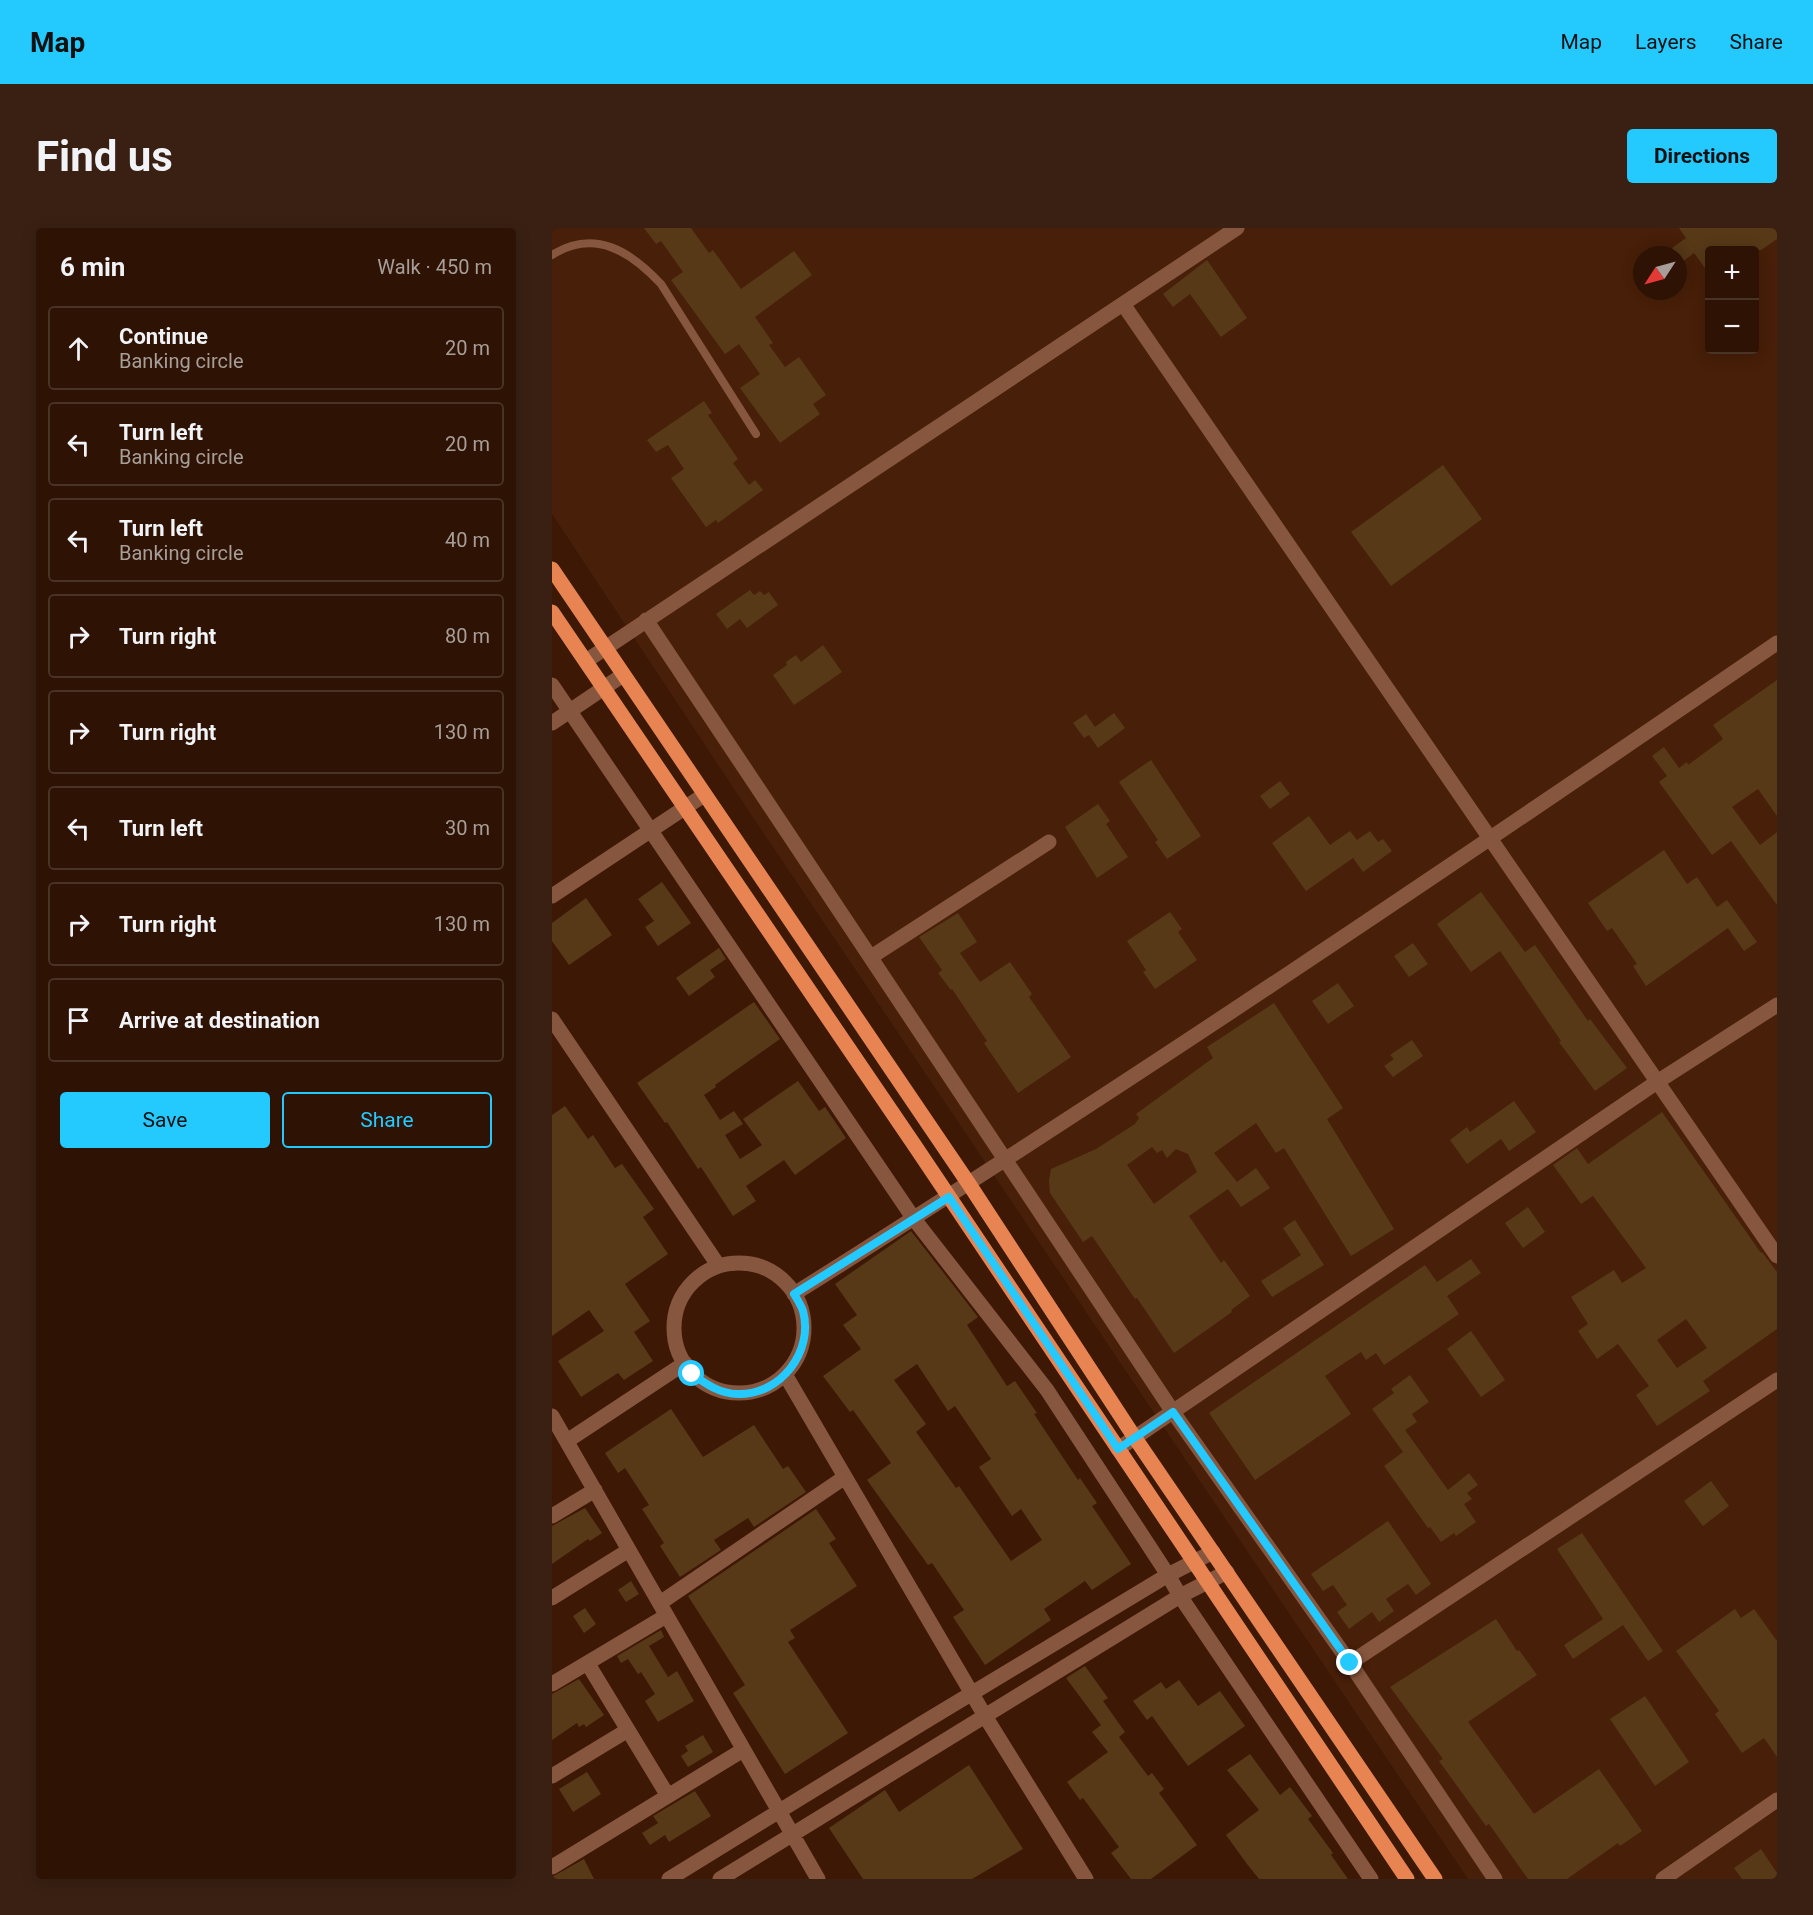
<!DOCTYPE html>
<html lang="en">
<head>
<meta charset="utf-8">
<style>
  body { margin:0; font-family:Roboto,sans-serif; background:#3a2013; color:#f1f3f6 }
  .controls { position:absolute; right:18px; top:18px; display:grid; overflow:hidden; border-radius:6px; box-shadow:0 3px 15px #0003 }
  .controls button { width:54px; height:54px; display:grid; place-items:center; padding:0; border:0; border-bottom:2px solid #493226; background:#2e1204; color:#f1f3f6; font:30px sans-serif }
  .compass { position:absolute; left:1081px; top:18px; width:54px; height:54px; border-radius:50%; background:#2e1204; box-shadow:0 3px 15px #0003; rotate:234deg }
  .stop { position:absolute; width:18px; height:18px; margin:-14px; border:4px solid #24c9fe; border-radius:50%; background:#fff }
  .stop.end { background:#24c9fe; border-color:#fff; box-shadow:0 2px 6px #0008 }
  .list { margin:0; padding:0; list-style:none }
  h2 { display:flex; justify-content:space-between; align-items:center; height:78px; margin:0; padding:0 24px; font-size:26px }
  h2 small { font-size:20px; font-weight:400; color:#a79e9a }
  .list li { display:grid; grid-template-columns:39px 1fr auto; gap:18px; align-items:center; box-sizing:border-box; height:84px; margin:0 12px 12px; padding:0 12px; border:2px solid #493226; border-radius:6px }
  .list b { display:block; font-size:22px; white-space:nowrap }
  .list p { margin:0; font-size:20px; white-space:nowrap; color:#a79e9a }
  .list em { font-size:20px; font-style:normal; color:#a79e9a }
  .actions { display:flex; gap:12px; padding:18px 24px }
  .actions a { flex:1; padding:14px 0; border:2px solid #24c9fe; border-radius:6px; text-align:center; font-size:21px; color:#24c9fe }
  .actions .main { background:#24c9fe; color:#111 }
  .icon { flex:none; width:33px; height:33px; fill:none; stroke:currentColor; stroke-width:2; stroke-linecap:round; stroke-linejoin:round }
  .map { position:relative; flex:none; width:1225px; height:1651px; overflow:hidden; border-radius:6px }
  header { display:flex; align-items:center; gap:36px; box-sizing:border-box; height:84px; padding:0 30px; background:#24c9fe; color:#111 }
  header strong { font-size:28px }
  nav { display:flex; gap:33px; margin-inline-start:auto; font-size:21px }
  .intro { display:flex; align-items:center; justify-content:space-between; box-sizing:border-box; height:144px; padding:0 36px }
  h1 { margin:0; font-size:42px }
  .button { padding:15px 27px; border-radius:6px; background:#24c9fe; color:#111; font-size:21px; font-weight:700 }
  main { display:flex; gap:36px; padding:0 36px }
  aside { flex:1; background:#2e1204; border-radius:6px; box-shadow:0 3px 15px #0003 }
  .map>svg:first-child { display:block }
  .built { fill:#481f08; fill-rule:evenodd }
  .building { fill:#573917; fill-rule:evenodd }
  .lines { fill:none; stroke-linecap:round; stroke-linejoin:round }
  .service { stroke:#86563e; stroke-width:8 }
  .minor { stroke:#86563e; stroke-width:15 }
  .primary { stroke:#e78451; stroke-width:15 }
  .route { stroke:#24c9fe; stroke-width:8 }
</style>
</head>
<body>
<header>
<strong>Map</strong>
<nav><a>Map</a><a>Layers</a><a>Share</a></nav>
</header>
<div class="intro"><h1>Find us</h1><a class="button">Directions</a></div>
<main>
<aside>
<h2>6 min<small>Walk · 450 m</small></h2>
<ul class="list">
<li><svg class="icon" aria-label="ahead" viewBox="0 0 24 24"><path d="M12 20V5M6 11l6-6 6 6"/></svg><div><b>Continue</b><p>Banking circle</p></div><em>20 m</em></li>
<li><svg class="icon" aria-label="left" viewBox="0 0 24 24"><path d="M17 20v-9H6M10 6l-5 5 5 5"/></svg><div><b>Turn left</b><p>Banking circle</p></div><em>20 m</em></li>
<li><svg class="icon" aria-label="left" viewBox="0 0 24 24"><path d="M17 20v-9H6M10 6l-5 5 5 5"/></svg><div><b>Turn left</b><p>Banking circle</p></div><em>40 m</em></li>
<li><svg class="icon" aria-label="right" viewBox="0 0 24 24"><path d="M7 20v-9h11M14 6l5 5-5 5"/></svg><div><b>Turn right</b></div><em>80 m</em></li>
<li><svg class="icon" aria-label="right" viewBox="0 0 24 24"><path d="M7 20v-9h11M14 6l5 5-5 5"/></svg><div><b>Turn right</b></div><em>130 m</em></li>
<li><svg class="icon" aria-label="left" viewBox="0 0 24 24"><path d="M17 20v-9H6M10 6l-5 5 5 5"/></svg><div><b>Turn left</b></div><em>30 m</em></li>
<li><svg class="icon" aria-label="right" viewBox="0 0 24 24"><path d="M7 20v-9h11M14 6l5 5-5 5"/></svg><div><b>Turn right</b></div><em>130 m</em></li>
<li><svg class="icon" aria-label="arrive" viewBox="0 0 24 24"><path d="M6 21V4h12l-3 4 3 4H6"/></svg><div><b>Arrive at destination</b></div></li>
</ul>
<div class="actions"><a class="main">Save</a><a>Share</a></div>
</aside>
<div class="map">
<svg width="1225" height="1651" viewBox="0 0 1225 1651">
  <rect width="100%" height="100%" fill="#3d1805"/>
  <path class="built" d="M0 0H1225V1651H916L200 588 0 286ZM1158 22H1202V122H1158ZM1090 27H1126V63H1090Z"/>
  <path class="building" d="M92 0H139L157 25 161 22 189 61 242 23 260 47 203 89 221 115 217 117 233 139 247 129 274 167 261 176 268 186 228 215 188 160 208 146 187 116 173 126 119 52 131 44 109 13 104 16Z
    M1127 0H1225V11L1209 22H1158V47L1142 25 1130 34 1120 20 1134 10Z
    M655 32 695 90 669 109 638 66 621 79 611 66Z
    M152 173 160 185 156 187 186 231 181 235 197 257 203 252 211 262 166 295 164 292 154 299 119 250 132 241 116 217 104 224 95 212Z
    M891 237 930 291 839 358 799 304Z
    M198 362 202 367 208 363 212 367 217 364 226 377 195 400 188 391 175 401 164 386Z
    M271 417 290 444 242 477 221 447 235 437 234 434 244 427 249 434Z
    M1225 452V588L1206 561 1180 579 1208 617 1225 604V677L1179 613 1160 627 1107 554 1115 548 1100 528 1112 519 1127 540 1135 534 1136 537 1171 511 1161 497Z
    M562 485 573 500 546 520 537 507 532 510 521 495 534 486 543 499Z
    M599 532 649 608 615 631 603 614 606 612 567 554Z
    M728 553 738 566 718 581 708 568Z
    M546 576 558 593 554 596 576 629 545 650 513 599Z
    M757 588 778 617 798 603 805 612 818 603 826 614 831 611 840 623 811 644 801 630 754 663 720 615Z
    M1112 622 1135 656 1145 649 1165 679 1175 672 1205 714 1192 723 1176 700 1094 758 1081 738 1085 736 1060 700 1055 703 1036 675Z
    M110 654 139 695 106 718 93 699 102 693 86 671Z
    M929 664 973 724 983 717 1036 793 1038 791 1075 840 1043 863 1007 814 1009 813 948 723 919 744 885 696Z
    M34 670 60 707 17 737 0 713V695Z
    M618 684 630 701 626 704 645 732 603 761 591 744 594 742 575 713Z
    M406 685 425 714 408 725 428 754 458 734 480 766 477 769 519 829 466 865 432 815 435 813 400 761 399 762 386 745 390 742 367 709Z
    M861 715 876 736 857 749 842 728Z
    M167 720 174 731 158 742 163 749 137 768 124 750Z
    M786 755 802 778 776 796 760 773Z
    M202 774 228 811 163 857 164 859 152 867 168 892 182 883 191 896 173 907 188 931 210 917 191 891 246 853 267 883 273 879 294 910 243 947 232 932 194 958 204 973 181 988 149 939 146 941 115 894 113 895 85 855Z
    M722 775 791 880 775 891 842 1001 799 1028 732 920 724 925 704 895 662 925 685 954 704 940 718 960 689 979 676 961 637 988 669 1035 672 1032 698 1068 679 1082 680 1084 622 1125 585 1070 583 1071 540 1008 531 1014 498 965 497 953 499 941 544 921 583 896 587 890 584 886 661 830 655 819ZM600 919 605 925 610 922 615 930 624 921 636 926 645 944 602 976 575 937Z
    M860 812 871 828 841 849 832 838 842 831 838 827Z
    M962 873 984 904 957 923 949 911 915 936 898 912 915 899 918 904Z
    M13 878 36 911 41 907 63 940 70 936 102 981 91 989 116 1026 73 1056 98 1093 82 1104 101 1133 72 1152 66 1145 29 1169 6 1133 52 1103 37 1082 0 1108V887Z
    M1110 884 1209 1025 1210 1024 1225 1044V1101L1151 1153 1158 1163 1105 1198 1084 1167 1097 1158 1066 1116 1045 1131 1026 1103 1036 1096 1019 1069 1062 1042 1070 1055 1094 1040 1041 968 1029 976 1001 937 1025 920 1036 936ZM1134 1091 1155 1120 1125 1140 1105 1112Z
    M976 979 993 1004 971 1020 953 995Z
    M743 992 772 1037 720 1069 709 1053 749 1027 731 1000Z
    M359 1003 426 1089 415 1097 455 1158 463 1153 485 1185 482 1186 526 1252 528 1250 545 1275 540 1278 579 1336 540 1362 533 1353 492 1381 499 1392 433 1437 401 1389 412 1382 380 1335 376 1337 315 1252 339 1235 301 1182 298 1184 271 1148 309 1121 291 1097 305 1087 283 1056ZM365 1136 396 1183 403 1178 439 1231 427 1239 460 1288 469 1281 490 1312 459 1333 407 1258 404 1260 364 1204 374 1196 342 1152Z
    M919 1031 929 1045 895 1068 907 1086 832 1137 824 1125 814 1132 809 1124 773 1148 799 1186 703 1252 657 1185 873 1037 885 1054Z
    M919 1103 953 1152 929 1169 895 1121Z
    M858 1147 877 1174 860 1186 865 1194 853 1202 896 1262 917 1245 926 1257 915 1265 920 1271 912 1276 924 1294 904 1308 902 1305 889 1314 878 1299 876 1300 832 1238 851 1224 820 1181 842 1165 839 1161Z
    M119 1181 151 1229 202 1197 231 1241 236 1238 254 1264 202 1299 196 1290 162 1312 169 1322 128 1349 108 1318 112 1315 90 1281 97 1277 73 1240 66 1245 53 1225Z
    M1159 1253 1177 1278 1151 1298 1132 1273Z
    M33 1280 50 1305 38 1313 36 1311 0 1336V1298Z
    M264 1281 284 1311 277 1315 305 1358 238 1402 243 1410 236 1414 296 1505 233 1546 181 1465 193 1457 136 1368Z
    M836 1293 879 1356 864 1367 856 1356 834 1371 842 1383 827 1394 820 1384 797 1401 785 1384 795 1377 781 1357 771 1363 759 1346Z
    M1030 1305 1111 1423 1096 1433 1071 1397 1021 1431 1012 1417 1051 1391 1005 1321Z
    M79 1353 87 1366 74 1374 66 1362Z
    M33 1380 44 1396 32 1405 21 1388Z
    M1183 1381 1189 1390 1202 1381 1225 1413V1529L1212 1510 1190 1525 1163 1486 1167 1483 1124 1423Z
    M944 1391 965 1423 967 1422 985 1447 916 1494 982 1586 1047 1541 1090 1603 1068 1618 1066 1615 1015 1651H976L937 1596 934 1598 887 1533 891 1531 838 1459Z
    M109 1402 112 1409 97 1418 116 1449 125 1443 142 1473 106 1494 93 1473 103 1466 89 1444 86 1446 76 1431 69 1435 65 1428Z
    M533 1438 556 1470 551 1473 573 1504 567 1509 596 1548 600 1545 612 1561 607 1565 645 1617 599 1651H579L559 1625 567 1619 531 1570 528 1572 515 1554 556 1524 540 1504 549 1497 514 1450Z
    M27 1451 52 1487 34 1499 32 1496 27 1499 25 1495 0 1512V1466Z
    M627 1452 646 1478 668 1463 693 1498 636 1538 600 1488 595 1492 581 1473 609 1454 614 1461Z
    M1093 1468 1137 1534 1103 1558 1058 1491Z
    M151 1507 161 1524 136 1539 129 1528 136 1523 133 1518Z
    M698 1526 728 1567 738 1559 760 1588 756 1591 781 1625 779 1627 796 1651H707L695 1636 674 1607 707 1582 675 1542Z
    M417 1537 471 1621 420 1651H311L277 1600 333 1562 347 1584Z
    M35 1544 49 1566 21 1584 7 1561Z
    M143 1563 159 1588 117 1614 113 1607 98 1617 90 1605 106 1595 101 1588Z
    M1209 1621 1225 1645V1651H1190L1182 1640Z
    M32 1631 42 1651H0V1649Z"/>
  <g class="lines">
    <path class="service" d="M0 27C43 0 79 24 109 56L204 206"/>
    <path class="minor" d="M571 76 1225 1028
      M94 392 621 1184 798 1435 943 1651
      M34 433 685 0
      M0 457 362 991 495 1162 616 1347 628 1368 819 1651
      M0 495 71 447
      M0 668 152 567
      M319 729 497 614
      M0 791 166 1037
      M122 1100a65 65 0 1 1 130 0a65 65 0 1 1-130 0Z
      M242 1066C575 857 901 637 1225 415
      M234 1148 433 1488 534 1651
      M0 1188 266 1651
      M15 1213 133 1135
      M566 1221 1105 854 1225 777
      M0 1288 43 1262
      M0 1370 77 1322
      M108 1375 293 1249
      M798 1435 1225 1152
      M36 1436 116 1568
      M0 1456 114 1388
      M0 1548 76 1502
      M0 1639 191 1522
      M117 1651 369 1496 616 1347 661 1324
      M168 1651 628 1368 675 1344
      M1111 1651 1225 1572"/>
    <path class="primary" d="M0 341 417 956 583 1210 883 1651
      M0 384 363 918 855 1651"/>
  </g>
  <g class="lines">
    <path class="route" d="M140 1146C154 1156 168 1166 186 1166 229 1167 262 1123 251 1083 249 1077 245 1071 242 1066L397 969 566 1221 621 1184 798 1435"/>
  </g>
</svg>
<div class="controls">
<button>+</button>
<button>−</button>
</div>
<svg class="compass" viewBox="-18 -18 36 36"><path d="M0-13l5 13h-10z" fill="#e53935"/><path d="M0 13l5-13h-10z" fill="#a79e9a"/></svg>
<div class="stop" style="left:140px;top:1146px"></div>
<div class="stop end" style="left:798px;top:1435px"></div>
</div>
</main>
</body>
</html>
